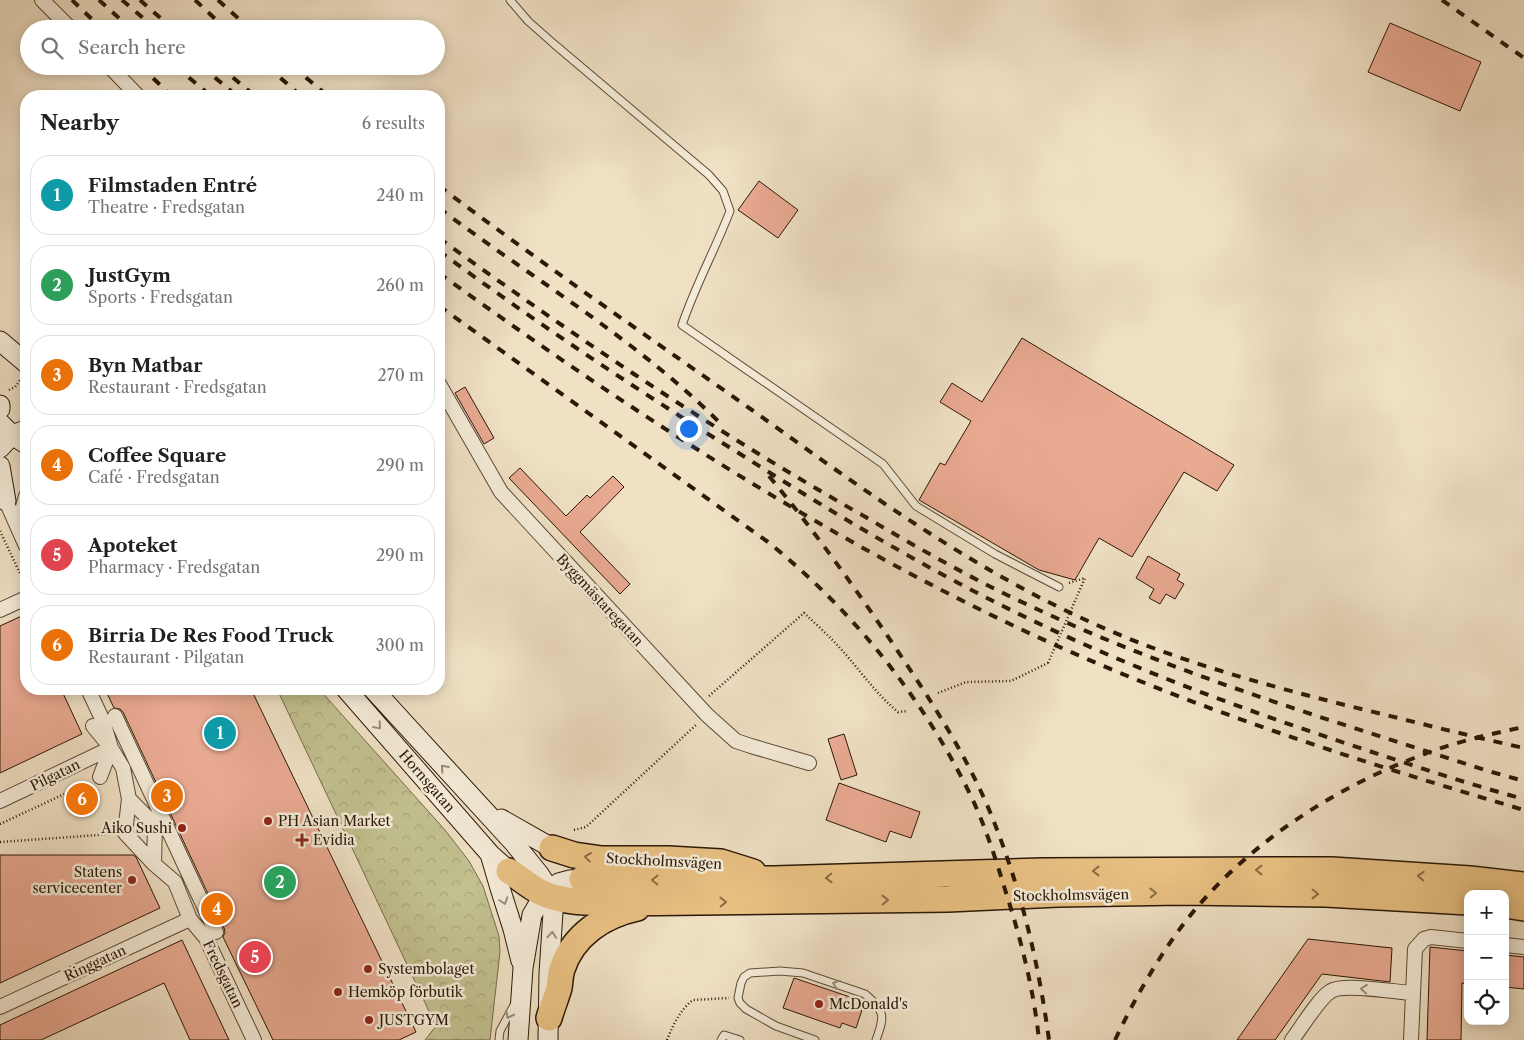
<!DOCTYPE html>
<html lang="en">
<head>
<meta charset="utf-8">
<style>
  body { margin:0; font-family:"Libre Caslon Text",serif; background:#f6f6f6; color:#202124 }
  .controls { position:absolute; right:15px; bottom:15px; display:grid; overflow:hidden; border-radius:10px; box-shadow:0 2px 12px #0003 }
  .controls button { width:45px; height:45px; display:grid; place-items:center; padding:0; border:0; border-bottom:1px solid #e0e0e0; background:#fff; color:#202124; font:25px sans-serif }
  .you { position:absolute; left:688px; top:428px; width:18px; height:18px; margin:-12px; border:4px solid #fff; border-radius:50%; background:#1a73e8; box-shadow:0 0 0 8px #1a73e833 }
  .badge { display:grid; place-items:center; width:32px; height:32px; border-radius:50%; background:#8f2418; color:#fff; font-size:16px; font-weight:700 }
  .pin { position:absolute; translate:-50% -50%; border:2px solid #fff; box-shadow:0 1px 5px #0006 }
  .list { margin:0; padding:0; list-style:none }
  h2 { display:flex; justify-content:space-between; align-items:center; height:65px; margin:0; padding:0 20px; font-size:21px }
  h2 small { font-size:16px; font-weight:400; color:#757577 }
  .list li { display:grid; grid-template-columns:32px 1fr auto; gap:15px; align-items:center; box-sizing:border-box; height:80px; margin:0 10px 10px; padding:0 10px; border:1px solid #e0e0e0; border-radius:20px }
  .list b { display:block; font-size:19px; white-space:nowrap }
  .list p { margin:0; font-size:16px; white-space:nowrap; color:#757577 }
  .list em { font-size:16px; font-style:normal; color:#757577 }
  .icon { flex:none; width:28px; height:28px; fill:none; stroke:currentColor; stroke-width:2; stroke-linecap:round; stroke-linejoin:round }
  .map { position:relative; flex:none; width:1524px; height:1040px; overflow:hidden }
  .search { position:absolute; background:#fff; box-shadow:0 2px 12px #0003; left:20px; top:20px; width:425px; height:55px; display:flex; align-items:center; gap:12px; box-sizing:border-box; padding:0 18px; border-radius:28px; color:#757577; font-size:19px }
  .panel { position:absolute; background:#fff; box-shadow:0 2px 12px #0003; left:20px; top:90px; width:425px; height:605px; border-radius:20px }
  .map>svg:first-child { display:block }
  .forest { fill:url(#forest-crowns); stroke:#766c4b }
  .building { fill:#e9aa92; stroke:#2b1807 }
  .lines { fill:none; stroke-linecap:round; stroke-linejoin:round }
  .service-casing { stroke:#5c4a36; stroke-width:9 }
  .minor-casing { stroke:#5c4a36; stroke-width:16 }
  .secondary-casing { stroke:#2b1807; stroke-width:21 }
  .motorway-casing { stroke:#2b1807; stroke-width:28 }
  .path { stroke:#2b1807; stroke-width:2.5; stroke-dasharray:1 2.5; stroke-linecap:butt }
  .service { stroke:#f5ecd9; stroke-width:7 }
  .minor { stroke:#f5ecd9; stroke-width:14 }
  .secondary { stroke:#f5ecd9; stroke-width:19 }
  .motorway { stroke:#e8c082; stroke-width:25 }
  .rail { stroke:#2b1807; stroke-width:4; stroke-dasharray:9 9; stroke-linecap:butt }
  .path-bridge { stroke:#2b1807; stroke-width:2.5; stroke-dasharray:1 2.5; stroke-linecap:butt }
  .oneway { stroke:#9a8d7a }
  .oneway2 { stroke:#8a6c44 }
  .poi-dot { fill:#8f2418; stroke:#f5ecd9; stroke-width:2 }
  .labels { text-anchor:middle; stroke-width:5; stroke-linejoin:round; paint-order:stroke }
  .street-label { font-size:14px; fill:#2b1807; stroke:#f5ecd9 }
  .poi-label { font-size:14px; fill:#2b1807; stroke:#f5ecd9; text-anchor:start }
</style>
</head>
<body>
<div class="map">
<svg width="1524" height="1040" viewBox="0 0 1524 1040">
  <defs>
    <pattern id="forest-crowns" width="20" height="18" patternUnits="userSpaceOnUse" patternTransform="scale(1.25)"><rect width="20" height="18" fill="#c2c08f"/><path d="M2 6a3 3 0 1 1 6 0M12 15a3 3 0 1 1 6 0" fill="none" stroke="#a7a47a"/></pattern>
  </defs>
  <rect width="100%" height="100%" fill="#f0e1c5"/>
  <filter id="stains"><feTurbulence type="fractalNoise" baseFrequency=".004" numOctaves="4"/><feColorMatrix values="0 0 0 0 .2 0 0 0 0 .09 0 0 0 0 .02 0 0 0 .5 -.17"/></filter>
  <radialGradient id="worn" r=".72"><stop offset=".6" stop-color="#630" stop-opacity="0"/><stop offset="1" stop-color="#630" stop-opacity=".3"/></radialGradient>
  <path class="forest" d="M277 689H319L445 830 469 861 483 886 499 936 500 952 490 1040H425L436 1026Z"/>
  <path class="building" d="M1390 23 1481 62 1460 111 1368 72Z
    M759 181 798 210 778 238 738 210Z
    M1022 338 1234 465 1217 491 1184 472 1132 557 1099 538 1075 580 1039 570 919 500 940 463 945 465 971 421 940 402 952 383 982 402Z
    M465 387 494 438 484 444 455 393Z
    M520 468 566 516 587 495 590 498 613 476 624 487 580 532 630 584 620 594 509 478Z
    M1148 556 1180 574 1177 580 1184 584 1175 599 1166 594 1160 604 1149 598 1154 589 1136 578Z
    M26 614V689H61L82 734 0 773V626Z
    M105 689H251L416 1032 399 1040H273L223 937 225 932 224 928 123 712 120 709 114 708Z
    M844 734 857 775 841 780 828 739Z
    M839 783 920 812 911 838 890 831 886 842 826 820Z
    M0 855H133L136 857 160 908 0 983Z
    M1308 939 1392 948 1390 982 1322 974 1275 1040H1237Z
    M182 940 229 1040H190L164 983 41 1040H0V1025Z
    M1430 947 1468 951V984L1462 983 1461 1040H1427Z
    M1505 955 1524 957V989L1505 987Z
    M794 978 856 999 864 1004 856 1028 842 1023 840 1028 783 1008Z"/>
  <g class="lines">
    <defs>
      <path id="service" d="M510 0 528 21 554 44 709 175 723 191 730 211C715 250 695 286 682 325L883 464 916 506 995 554 1059 587
        M499 1040 500 1031 514 1005
        M721 1040 724 1035 740 1040
        M815 1040 776 1026 746 1009 740 1003 738 998 741 983 744 977 750 973 780 971 803 973 865 994C885 1011 885 1016 876 1040"/>
      <path id="minor" d="M42 0 71 29
        M109 66 138 96
        M439 384 501 492 707 715 736 741 751 746 809 763
        M6 501 26 546
        M23 531 21 514 26 496
        M0 610 26 598
        M88 689 103 721 111 748 123 768 129 799 155 825 154 864 175 882 190 919 206 938 254 1040
        M115 716 216 932
        M93 726 107 743
        M100 777 111 748
        M129 799 125 833 154 864
        M0 801 111 748
        M1505 945 1524 947
        M0 1007 190 919
        M1292 1040C1301 1028 1320 997 1331 991 1343 983 1396 992 1412 993
        M1411 1040 1415 949 1424 939 1431 937 1468 941"/>
      <path id="secondary" d="M0 341 26 363
        M0 405V409
        M0 423 12 435 26 444
        M0 448 12 435 23 431
        M0 466 6 501
        M346 689 490 854 509 871
        M373 689 514 843 539 874 554 897 549 973 548 1040
        M501 819 552 848
        M490 854 500 888 513 929 521 961
        M518 1040 523 968 532 915 539 903 550 889 559 883 570 880 582 879"/>
      <path id="motorway" d="M552 848 574 855 602 859H668L721 862 753 872
        M509 871C520 878 530 887 542 893 564 903 591 902 615 903L948 899 1058 894 1182 892 1326 894 1468 902
        M582 879H774L1043 871 1278 870H1332L1393 874 1470 879 1524 885
        M1505 905 1524 908
        M549 1018C552 1008 556 998 559 988 560 982 560 975 562 969 573 935 604 915 637 908"/>
    </defs>
    <use href="#service" class="service-casing"/>
    <use href="#minor" class="minor-casing"/>
    <use href="#secondary" class="secondary-casing"/>
    <use href="#motorway" class="motorway-casing"/>
    <path class="path" d="M9 390 15 387 21 379
      M0 531 25 584
      M1069 583 1085 578
      M938 693 966 682 1011 681 1048 663
      M709 696 804 613C816 624 829 636 840 648 860 670 875 693 898 712L908 711
      M0 824 88 783
      M574 830 586 827 697 724
      M0 842 111 834
      M667 1040C673 1025 680 1010 693 1000L729 998"/>
    <use href="#service" class="service"/>
    <use href="#minor" class="minor"/>
    <use href="#secondary" class="secondary"/>
    <use href="#motorway" class="motorway"/>
    <path class="rail" d="M72 0 102 29
      M99 0 131 29
      M122 0 156 29
      M140 0 173 29
      M195 0 226 29
      M218 0 250 29
      M1442 0 1524 58
      M140 66 172 96
      M175 66 211 96
      M201 66 237 96
      M219 66 255 96
      M267 66 301 96
      M292 66 328 96
      M439 186C541 263 647 336 752 410 865 491 978 574 1106 629 1184 663 1266 685 1349 706 1407 720 1465 735 1524 748
      M439 208C534 280 639 341 723 426
      M439 238C575 337 716 432 862 515 915 546 968 577 1024 603 1173 674 1331 720 1488 771L1524 781
      M439 251C538 324 640 392 745 457 833 513 923 567 1017 613 1129 668 1247 711 1366 750 1418 767 1471 785 1524 799
      M439 273C621 405 809 528 1012 625 1175 703 1351 759 1524 810
      M439 306 768 542C852 610 920 694 968 790 985 824 996 860 1007 896 1022 943 1034 992 1039 1040
      M769 476C816 533 859 593 901 656 937 710 973 766 996 827 1023 897 1039 966 1049 1040
      M1115 1040C1134 1000 1156 961 1182 926 1240 849 1332 788 1422 755 1455 742 1490 734 1524 727"/>
    <path class="path-bridge" d="M1048 663 1085 578"/>
  </g>
  <defs><path id="oneway-chevron" d="M-2-3.5L2.5 0L-2 3.5" fill="none" stroke-width="1.6" stroke-linecap="round" stroke-linejoin="round" transform="scale(1.25)"/></defs>
  <g class="oneway">
    <use href="#oneway-chevron" transform="translate(378 726) rotate(49)"/>
    <use href="#oneway-chevron" transform="translate(444 768) rotate(-132)"/>
    <use href="#oneway-chevron" transform="translate(504 901) rotate(72)"/>
    <use href="#oneway-chevron" transform="translate(552 935) rotate(-86)"/>
    <use href="#oneway-chevron" transform="translate(836 984) rotate(-161)"/>
    <use href="#oneway-chevron" transform="translate(1364 989) rotate(-175)"/>
    <use href="#oneway-chevron" transform="translate(509 1015) rotate(117)"/>
  </g>
  <g class="oneway2">
    <use href="#oneway-chevron" transform="translate(588 857) rotate(-173)"/>
    <use href="#oneway-chevron" transform="translate(1259 870) rotate(180)"/>
    <use href="#oneway-chevron" transform="translate(1096 871) rotate(180)"/>
    <use href="#oneway-chevron" transform="translate(1421 876) rotate(-176)"/>
    <use href="#oneway-chevron" transform="translate(829 878) rotate(178)"/>
    <use href="#oneway-chevron" transform="translate(655 880) rotate(-179)"/>
    <use href="#oneway-chevron" transform="translate(1153 893) rotate(-1)"/>
    <use href="#oneway-chevron" transform="translate(1315 894) rotate(1)"/>
    <use href="#oneway-chevron" transform="translate(885 900) rotate(-1)"/>
    <use href="#oneway-chevron" transform="translate(723 902) rotate(-1)"/>
  </g>
  <g class="poi-dot">
    <circle cx="268" cy="821" r="5"/>
    <circle cx="182" cy="828" r="5"/>
    <path d="M299.5 832.5h5v5h5v5h-5v5h-5v-5h-5v-5h5z"/>
    <circle cx="132" cy="880" r="5"/>
    <circle cx="368" cy="969" r="5"/>
    <circle cx="338" cy="992" r="5"/>
    <circle cx="819" cy="1004" r="5"/>
    <circle cx="369" cy="1020" r="5"/>
  </g>
  <g class="labels">
    <g class="street-label">
      <text transform="translate(600 600) rotate(47)" y="5">Byggmästaregatan</text>
      <text transform="translate(55 775) rotate(-26)" y="5">Pilgatan</text>
      <text transform="translate(427 781) rotate(49)" y="5">Hornsgatan</text>
      <text transform="translate(664 861) rotate(3)" y="5">Stockholmsvägen</text>
      <text transform="translate(1071 895) rotate(-1)" y="5">Stockholmsvägen</text>
      <text transform="translate(95 963) rotate(-25)" y="5">Ringgatan</text>
      <text transform="translate(223 974) rotate(64)" y="5">Fredsgatan</text>
    </g>
    <g class="poi-label">
      <text x="278" y="826">PH Asian Market</text>
      <text x="172" y="833" text-anchor="end">Aiko Sushi</text>
      <text x="313" y="845">Evidia</text>
      <text x="122" y="877" text-anchor="end">Statens<tspan x="122" dy="16">servicecenter</tspan></text>
      <text x="378" y="974">Systembolaget</text>
      <text x="348" y="997">Hemköp förbutik</text>
      <text x="829" y="1009">McDonald's</text>
      <text x="379" y="1025">JUSTGYM</text>
    </g>
  </g>
  <rect width="100%" height="100%" filter="url(#stains)"/>
  <rect width="100%" height="100%" fill="url(#worn)"/>
</svg>
<div class="controls">
<button>+</button>
<button>−</button>
<button><svg class="icon" aria-label="locate" viewBox="0 0 24 24"><circle cx="12" cy="12" r="6"/><path d="M12 2v4M12 18v4M2 12h4M18 12h4"/></svg></button>
</div>
<div class="you"></div>
<div class="pin badge" style="left:220px;top:733px;background:#0f9aa8">1</div>
<div class="pin badge" style="left:280px;top:882px;background:#2e9e5b">2</div>
<div class="pin badge" style="left:167px;top:796px;background:#e8710a">3</div>
<div class="pin badge" style="left:217px;top:909px;background:#e8710a">4</div>
<div class="pin badge" style="left:255px;top:957px;background:#e0444e">5</div>
<div class="pin badge" style="left:82px;top:799px;background:#e8710a">6</div>
<div class="search"><svg class="icon" aria-label="search" viewBox="0 0 24 24"><circle cx="10" cy="10" r="6"/><path d="M15 15l6 6"/></svg>Search here</div>
<section class="panel">
<h2>Nearby<small>6 results</small></h2>
<ul class="list">
<li><span class="badge" style="background:#0f9aa8">1</span><div><b>Filmstaden Entré</b><p>Theatre · Fredsgatan</p></div><em>240 m</em></li>
<li><span class="badge" style="background:#2e9e5b">2</span><div><b>JustGym</b><p>Sports · Fredsgatan</p></div><em>260 m</em></li>
<li><span class="badge" style="background:#e8710a">3</span><div><b>Byn Matbar</b><p>Restaurant · Fredsgatan</p></div><em>270 m</em></li>
<li><span class="badge" style="background:#e8710a">4</span><div><b>Coffee Square</b><p>Café · Fredsgatan</p></div><em>290 m</em></li>
<li><span class="badge" style="background:#e0444e">5</span><div><b>Apoteket</b><p>Pharmacy · Fredsgatan</p></div><em>290 m</em></li>
<li><span class="badge" style="background:#e8710a">6</span><div><b>Birria De Res Food Truck</b><p>Restaurant · Pilgatan</p></div><em>300 m</em></li>
</ul>
</section>
</div>
</body>
</html>
